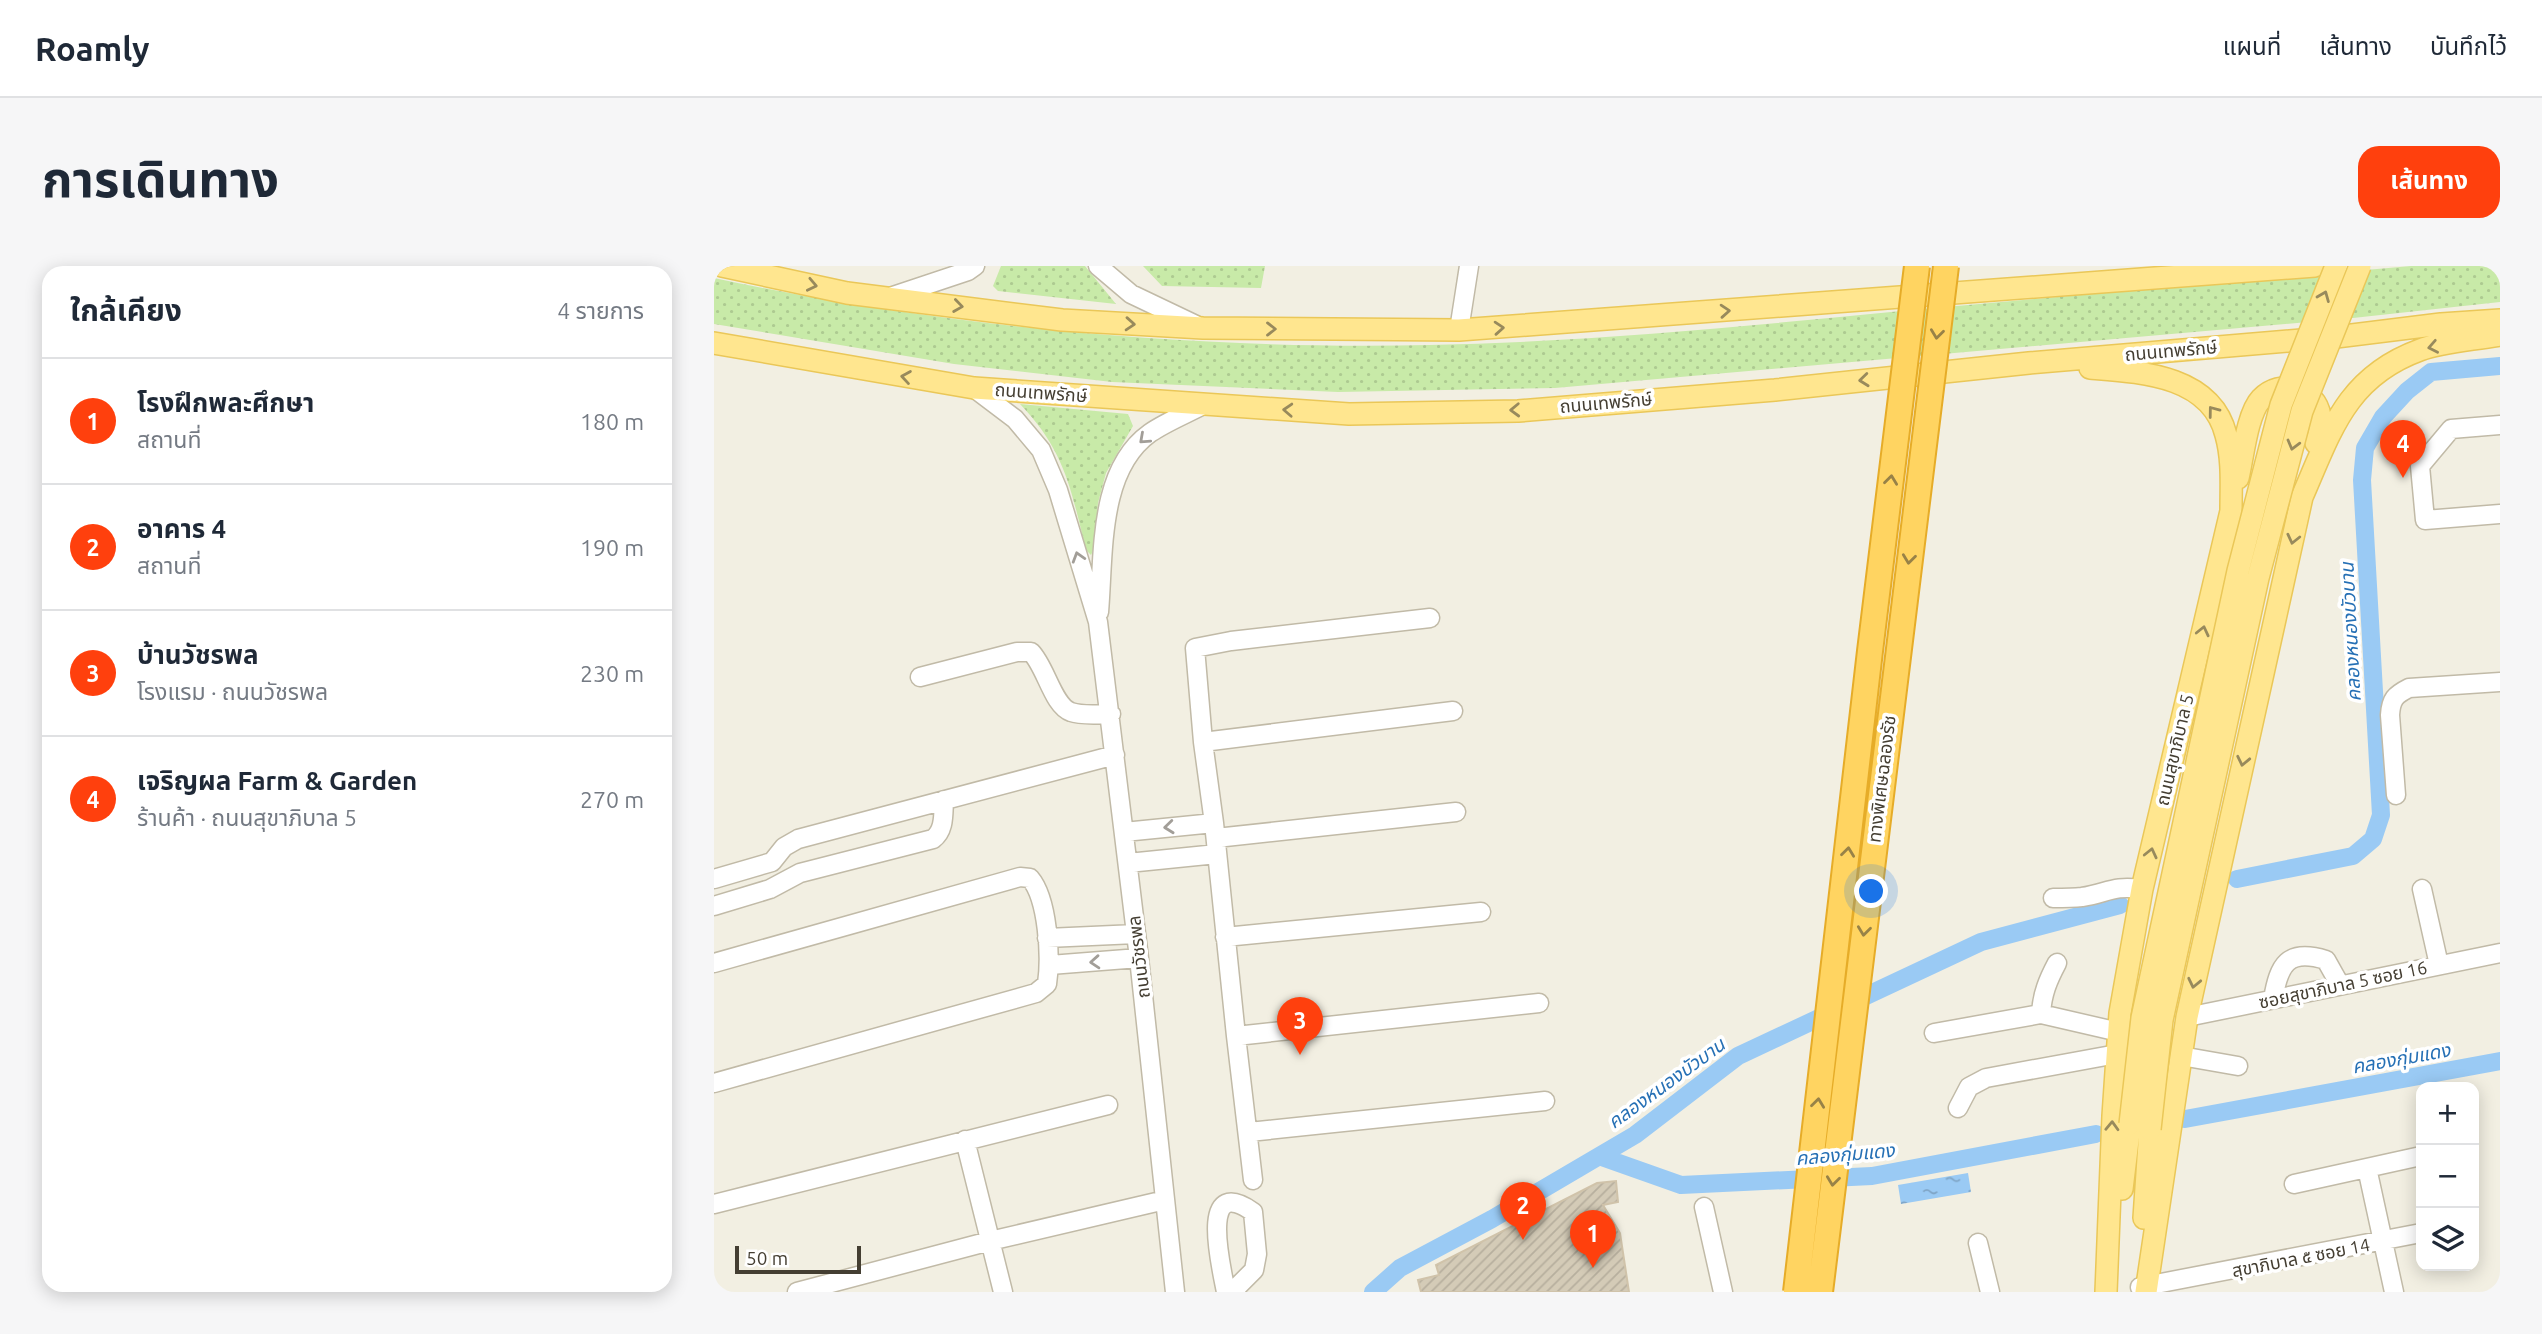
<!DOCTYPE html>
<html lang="th">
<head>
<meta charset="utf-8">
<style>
	:root { --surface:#fff; --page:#f6f6f7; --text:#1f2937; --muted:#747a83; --line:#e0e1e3; --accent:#ff400d }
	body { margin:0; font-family:Ubuntu,"Noto Sans Thai",sans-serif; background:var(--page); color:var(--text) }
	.controls { position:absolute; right:21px; bottom:21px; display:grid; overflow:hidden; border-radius:14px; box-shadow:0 4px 18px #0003 }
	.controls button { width:63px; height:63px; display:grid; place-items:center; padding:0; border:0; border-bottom:2px solid var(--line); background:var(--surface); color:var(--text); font:35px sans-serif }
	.scale { position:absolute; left:21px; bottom:18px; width:126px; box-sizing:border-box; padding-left:7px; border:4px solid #443e32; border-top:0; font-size:19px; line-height:24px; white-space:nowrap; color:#443e32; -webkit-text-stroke:5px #fff; paint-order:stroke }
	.you { position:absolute; left:1158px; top:626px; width:24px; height:24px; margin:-18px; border:5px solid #fff; border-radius:50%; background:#1a73e8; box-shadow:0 0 0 10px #1a73e833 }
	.badge { display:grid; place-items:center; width:46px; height:46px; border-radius:50%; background:var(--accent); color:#fff; font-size:23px; font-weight:700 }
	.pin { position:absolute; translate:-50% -58px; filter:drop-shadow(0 2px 4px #0008) }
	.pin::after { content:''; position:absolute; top:37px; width:24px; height:21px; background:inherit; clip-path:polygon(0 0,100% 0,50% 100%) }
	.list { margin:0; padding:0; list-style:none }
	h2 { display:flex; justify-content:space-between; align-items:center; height:91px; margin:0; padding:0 28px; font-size:30px }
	h2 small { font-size:23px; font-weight:400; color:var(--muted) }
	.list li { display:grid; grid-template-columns:46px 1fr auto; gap:21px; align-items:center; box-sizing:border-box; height:126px; padding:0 28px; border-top:2px solid var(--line) }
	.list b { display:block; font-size:26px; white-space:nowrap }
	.list p { margin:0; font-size:23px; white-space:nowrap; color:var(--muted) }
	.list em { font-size:23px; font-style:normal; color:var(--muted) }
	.icon { flex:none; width:38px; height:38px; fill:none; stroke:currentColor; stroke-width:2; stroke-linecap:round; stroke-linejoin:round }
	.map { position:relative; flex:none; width:1786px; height:1026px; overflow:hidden; border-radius:21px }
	header { display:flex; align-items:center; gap:42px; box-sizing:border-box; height:98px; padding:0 35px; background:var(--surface); border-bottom:2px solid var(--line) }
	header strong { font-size:33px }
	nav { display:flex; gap:38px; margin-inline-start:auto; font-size:24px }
	.intro { display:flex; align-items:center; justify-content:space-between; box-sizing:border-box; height:168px; padding:0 42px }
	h1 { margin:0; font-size:49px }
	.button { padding:18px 32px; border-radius:21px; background:var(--accent); color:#fff; font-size:24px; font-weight:700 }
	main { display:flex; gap:42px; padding:0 42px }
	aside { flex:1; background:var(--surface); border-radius:21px; box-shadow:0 4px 18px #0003 }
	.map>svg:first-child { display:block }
</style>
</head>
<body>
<header>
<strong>Roamly</strong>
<nav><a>แผนที่</a><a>เส้นทาง</a><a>บันทึกไว้</a></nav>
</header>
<div class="intro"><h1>การเดินทาง</h1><a class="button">เส้นทาง</a></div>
<main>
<aside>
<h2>ใกล้เคียง<small>4 รายการ</small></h2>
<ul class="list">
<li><span class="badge">1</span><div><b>โรงฝึกพละศึกษา</b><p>สถานที่</p></div><em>180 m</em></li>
<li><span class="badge">2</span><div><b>อาคาร 4</b><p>สถานที่</p></div><em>190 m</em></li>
<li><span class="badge">3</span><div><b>บ้านวัชรพล</b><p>โรงแรม · ถนนวัชรพล</p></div><em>230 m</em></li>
<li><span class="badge">4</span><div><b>เจริญผล Farm &amp; Garden</b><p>ร้านค้า · ถนนสุขาภิบาล 5</p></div><em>270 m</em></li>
</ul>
</aside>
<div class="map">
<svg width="1786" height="1026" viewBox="0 0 1786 1026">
	<defs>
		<pattern id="grass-dots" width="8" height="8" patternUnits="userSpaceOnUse" patternTransform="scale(1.75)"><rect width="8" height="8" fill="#c8eaa8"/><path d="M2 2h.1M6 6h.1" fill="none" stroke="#adca91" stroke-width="1.8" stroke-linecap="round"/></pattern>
		<pattern id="water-ripples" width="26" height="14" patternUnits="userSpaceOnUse" patternTransform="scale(1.75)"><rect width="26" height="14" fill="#9acaf4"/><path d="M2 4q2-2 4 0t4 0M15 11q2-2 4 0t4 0" fill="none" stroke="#7fa5c6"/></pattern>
		<pattern id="building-hatch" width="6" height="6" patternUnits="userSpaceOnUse" patternTransform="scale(1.75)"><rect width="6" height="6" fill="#d4cbb7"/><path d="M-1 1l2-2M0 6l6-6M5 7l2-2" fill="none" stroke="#b7af9e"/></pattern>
	</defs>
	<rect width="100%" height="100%" fill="#f2efe2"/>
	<path fill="url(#grass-dots)" d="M 287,0 L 371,0 L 402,38 L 284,25 L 279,20 Z
		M 429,0 L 551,0 L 547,22 L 448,20 Z
		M 1697,0 L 1786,0 L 1786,36 L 1639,52 L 841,122 L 624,126 L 398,116 L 240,98 L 0,58 L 0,12 C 229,61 481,84 715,79 C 869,76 1023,61 1177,46 C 1350,30 1524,15 1697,0 Z
		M 306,138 L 414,148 L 419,160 L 392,207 L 384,237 L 380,283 L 377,289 L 372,284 C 357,223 351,185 306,138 Z"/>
	<path fill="url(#water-ripples)" d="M 1254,907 L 1257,926 L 1187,938 L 1184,919 Z"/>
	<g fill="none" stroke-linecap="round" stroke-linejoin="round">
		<path stroke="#9acaf4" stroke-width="18" d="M 1523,613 L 1639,590 L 1659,573 L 1667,549 L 1648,214 L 1651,182 L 1669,151 L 1693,125 L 1717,106 L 1786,100
			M 1471,853 L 1786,795
			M 885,890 L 967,919 L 1158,910 L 1382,868
			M 659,1026 L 686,1002 L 778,953 L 921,869 L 1024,790 L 1267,676 L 1406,639"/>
	</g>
	<path fill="url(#building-hatch)" stroke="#d0c3aa" stroke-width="2" d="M 902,915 L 904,936 L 889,939 L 906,967 L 915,1026 L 707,1026 L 704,1014 L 725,1009 L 722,999 L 883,917 Z"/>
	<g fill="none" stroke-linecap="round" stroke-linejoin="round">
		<defs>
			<path id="minor" d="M 384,0 L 417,28 L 482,59
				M 176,31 L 254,5 L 261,0
				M 745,64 L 755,0
				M 260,122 L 301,153 L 327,184 L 344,224 L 384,356 L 425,692 L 461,1026
				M 1786,159 L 1737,163 L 1706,200 L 1711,254 L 1786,248
				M 385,346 C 390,288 384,204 436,167 C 452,156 472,148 489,139
				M 206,411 L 303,386 L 317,386 C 332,401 339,440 357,446 C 368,450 385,448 397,448
				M 489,476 L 739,445
				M 1682,529 L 1676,449 C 1677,433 1681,429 1695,422 L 1786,416
				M 410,566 L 500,557
				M 502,572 L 742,546
				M 414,597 L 503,588
				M 0,613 L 58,596 L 70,581 L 84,573 L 401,489
				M 1708,623 L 1725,699
				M 1339,632 C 1349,632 1358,632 1368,631 C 1394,627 1398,619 1428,623
				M 0,640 L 56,623 L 86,607 L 219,573 C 231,564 229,548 230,534
				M 511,671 L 767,646
				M 333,672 L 422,668
				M 0,697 L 306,611 L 316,612 C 334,633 337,691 333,718 L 322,727 L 0,817
				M 336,699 L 425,692
				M 1559,733 C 1565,699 1573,682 1612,694 L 1626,719
				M 1327,748 C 1328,728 1334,714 1343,697
				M 1473,751 L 1786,687
				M 1220,767 L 1327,748 L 1405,766
				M 522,770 L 825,737
				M 1467,790 L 1524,800
				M 1244,842 L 1255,821 L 1272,812 L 1403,788
				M 535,866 L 831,835
				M 251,874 L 289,1026
				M 1653,902 L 1680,1026
				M 539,914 L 522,770 L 500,557 L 489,476 L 481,382 L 517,375 L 716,352
				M 1580,918 L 1707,890
				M 0,938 L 394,839
				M 990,941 L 1009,1026
				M 1264,977 L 1276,1026
				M 1426,1021 L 1707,967
				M 83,1026 L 276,975 L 451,934
				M 512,1026 C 508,1004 483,906 539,946 L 543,988 L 540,1004 L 518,1026"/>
			<path id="major" d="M 8,0 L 133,27 L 348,54 L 489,62 L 745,64 L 1601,0
				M 0,77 L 260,122 L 635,148 L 804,145 L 1061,124 L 1315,97 L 1622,71 L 1727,58 L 1786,54
				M 1376,102 C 1427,106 1497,109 1512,169 C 1519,194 1517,219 1517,245 L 1428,623 L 1406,747 L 1399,850 L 1392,1026
				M 1524,212 C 1529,191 1533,148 1547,133 C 1566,112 1602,122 1606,150 C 1608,159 1605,169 1602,177
				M 1408,923 L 1416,858
				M 1430,952 L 1436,863
				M 1432,1026 L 1473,751 L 1588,231 C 1617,165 1632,111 1706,84 C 1730,75 1760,74 1786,69"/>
		</defs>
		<use href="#minor" stroke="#c1baa7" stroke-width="21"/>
		<use href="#major" stroke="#eac758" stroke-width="24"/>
		<use href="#minor" stroke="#fff" stroke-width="18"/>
		<use href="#major" stroke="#ffe68f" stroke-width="21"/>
		<defs>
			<path id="major-bridge" d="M 1416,858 L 1428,752 L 1524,305 L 1567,139 L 1622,0
				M 1436,863 L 1448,754 L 1544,312 L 1588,145 L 1646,0"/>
			<path id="highway-bridge" d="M 1082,1026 L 1156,385 L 1203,0
				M 1106,1026 L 1232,0"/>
		</defs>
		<use href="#major-bridge" stroke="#eac758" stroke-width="24" stroke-linecap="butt"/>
		<use href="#highway-bridge" stroke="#e6ac28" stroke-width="28" stroke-linecap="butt"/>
		<use href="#major-bridge" stroke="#ffe68f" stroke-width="21"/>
		<use href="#highway-bridge" stroke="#ffd461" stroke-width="24"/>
	</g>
	<defs><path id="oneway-chevron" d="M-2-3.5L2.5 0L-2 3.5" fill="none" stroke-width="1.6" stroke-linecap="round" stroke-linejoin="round" transform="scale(1.75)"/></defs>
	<g stroke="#988a5c">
		<use href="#oneway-chevron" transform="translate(98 19) rotate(12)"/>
		<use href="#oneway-chevron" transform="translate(1610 30) rotate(-68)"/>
		<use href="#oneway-chevron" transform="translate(244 40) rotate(8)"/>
		<use href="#oneway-chevron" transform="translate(1011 45) rotate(-4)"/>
		<use href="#oneway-chevron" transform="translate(416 58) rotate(4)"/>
		<use href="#oneway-chevron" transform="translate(785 62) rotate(-4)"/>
		<use href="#oneway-chevron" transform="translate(557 63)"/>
		<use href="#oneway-chevron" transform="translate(1719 81) rotate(169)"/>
		<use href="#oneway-chevron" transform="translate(192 111) rotate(-171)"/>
		<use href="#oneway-chevron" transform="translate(1150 114) rotate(174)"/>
		<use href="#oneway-chevron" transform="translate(574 144) rotate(-177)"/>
		<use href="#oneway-chevron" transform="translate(801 144) rotate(178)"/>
		<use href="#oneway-chevron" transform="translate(1499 145) rotate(-127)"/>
		<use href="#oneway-chevron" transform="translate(1579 179) rotate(105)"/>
		<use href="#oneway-chevron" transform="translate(1579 273) rotate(103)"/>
		<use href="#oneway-chevron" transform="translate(1489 365) rotate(-77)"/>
		<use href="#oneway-chevron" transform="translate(1529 495) rotate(102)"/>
		<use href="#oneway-chevron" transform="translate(1437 587) rotate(-77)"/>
		<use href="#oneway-chevron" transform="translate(1480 717) rotate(102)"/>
		<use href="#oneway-chevron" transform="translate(1398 860) rotate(-88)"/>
	</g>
	<g stroke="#988247">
		<use href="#oneway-chevron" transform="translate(1223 68) rotate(97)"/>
		<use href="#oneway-chevron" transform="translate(1177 214) rotate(-83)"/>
		<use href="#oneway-chevron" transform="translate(1195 293) rotate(97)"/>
		<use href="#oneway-chevron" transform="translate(1134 586) rotate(-83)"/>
		<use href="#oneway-chevron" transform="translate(1150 665) rotate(97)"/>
		<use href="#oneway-chevron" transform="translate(1104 837) rotate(-83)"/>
		<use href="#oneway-chevron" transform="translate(1119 915) rotate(97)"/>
	</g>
	<g stroke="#a29e98">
		<use href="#oneway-chevron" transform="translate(430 173) rotate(138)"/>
		<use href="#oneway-chevron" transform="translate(364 291) rotate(-107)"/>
		<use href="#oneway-chevron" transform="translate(455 561) rotate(174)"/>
		<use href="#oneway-chevron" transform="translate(381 696) rotate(176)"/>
	</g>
	<g text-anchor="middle" stroke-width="7" stroke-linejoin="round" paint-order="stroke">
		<g font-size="18" fill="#443e32" stroke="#fff">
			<text transform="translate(1457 85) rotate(-5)" y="6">ถนนเทพรักษ์</text>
			<text transform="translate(327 127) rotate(4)" y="6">ถนนเทพรักษ์</text>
			<text transform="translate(892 137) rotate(-5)" y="6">ถนนเทพรักษ์</text>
			<text transform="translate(1461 484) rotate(-77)" y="6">ถนนสุขาภิบาล 5</text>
			<text transform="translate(1168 513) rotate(-83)" y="6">ทางพิเศษฉลองรัช</text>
			<text transform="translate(425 691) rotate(-97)" y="6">ถนนวัชรพล</text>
			<text transform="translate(1629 719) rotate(-12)" y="6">ซอยสุขาภิบาล 5 ซอย 16</text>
			<text transform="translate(1587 992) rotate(-11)" y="6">สุขาภิบาล ๕ ซอย 14</text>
		</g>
		<g font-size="19" font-style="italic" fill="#2670b5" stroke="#fff">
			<text transform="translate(1636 366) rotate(-93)" y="7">คลองหนองบัวบาน</text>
			<text transform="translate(1687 792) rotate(-10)" y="7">คลองกุ่มแดง</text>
			<text transform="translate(952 817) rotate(-36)" y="7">คลองหนองบัวบาน</text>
			<text transform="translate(1131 888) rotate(-5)" y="7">คลองกุ่มแดง</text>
		</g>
	</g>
</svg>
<div class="controls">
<button>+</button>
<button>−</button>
<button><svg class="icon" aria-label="layers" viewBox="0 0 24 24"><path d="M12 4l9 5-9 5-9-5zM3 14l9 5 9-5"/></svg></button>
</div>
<div class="scale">50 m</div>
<div class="you"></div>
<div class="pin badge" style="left:879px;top:1002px">1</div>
<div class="pin badge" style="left:809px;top:974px">2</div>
<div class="pin badge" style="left:586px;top:789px">3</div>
<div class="pin badge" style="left:1689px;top:212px">4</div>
</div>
</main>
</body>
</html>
